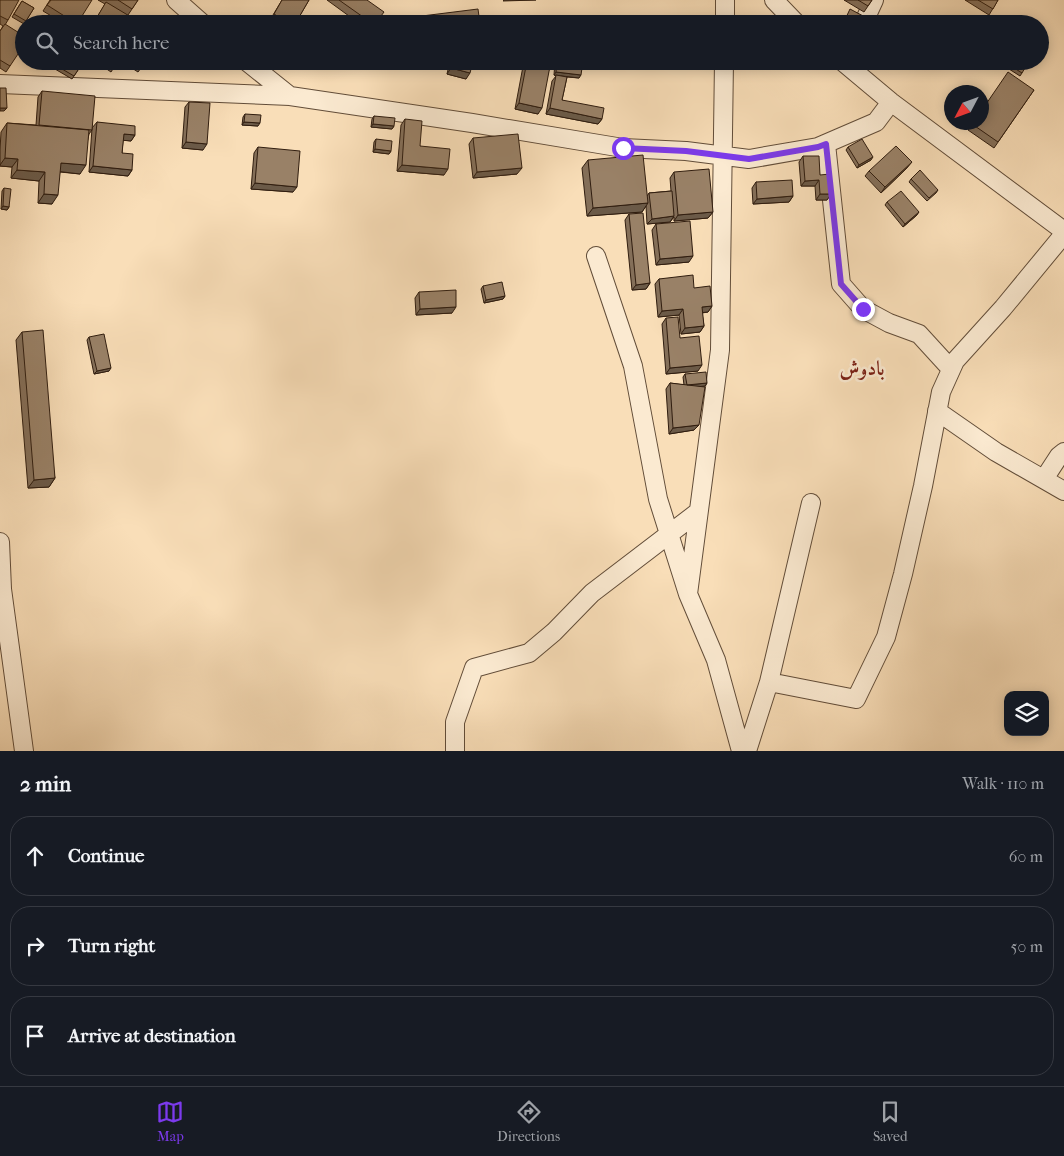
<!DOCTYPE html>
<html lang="en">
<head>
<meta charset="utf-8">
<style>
	:root { --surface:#171b24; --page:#20242c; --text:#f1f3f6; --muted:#9ea1a6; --line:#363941; --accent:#7c3aed }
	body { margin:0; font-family:"IM FELL French Canon",Amiri,serif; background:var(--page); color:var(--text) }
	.controls { position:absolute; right:15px; bottom:15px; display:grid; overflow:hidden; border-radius:10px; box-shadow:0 2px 12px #0003 }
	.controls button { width:45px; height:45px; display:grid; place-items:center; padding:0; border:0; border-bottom:1px solid var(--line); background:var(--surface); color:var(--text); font:25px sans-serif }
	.compass { position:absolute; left:944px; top:85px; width:45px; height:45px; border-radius:50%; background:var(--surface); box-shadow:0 2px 12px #0003; rotate:229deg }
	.stop { position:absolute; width:15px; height:15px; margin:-11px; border:4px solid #7c3aed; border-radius:50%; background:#fff }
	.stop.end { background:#7c3aed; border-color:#fff; box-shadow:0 1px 5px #0008 }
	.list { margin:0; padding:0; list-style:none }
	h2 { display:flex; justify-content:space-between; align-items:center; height:65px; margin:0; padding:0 20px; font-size:21px }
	h2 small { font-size:16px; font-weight:400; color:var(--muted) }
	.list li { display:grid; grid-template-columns:32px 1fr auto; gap:15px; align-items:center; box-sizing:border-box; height:80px; margin:0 10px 10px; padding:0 10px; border:1px solid var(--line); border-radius:20px }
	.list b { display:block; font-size:19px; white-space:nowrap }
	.list em { font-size:16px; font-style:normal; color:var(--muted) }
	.icon { flex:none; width:28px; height:28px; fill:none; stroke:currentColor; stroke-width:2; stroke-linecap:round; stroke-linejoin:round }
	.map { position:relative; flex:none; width:1064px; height:751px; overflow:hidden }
	.search { position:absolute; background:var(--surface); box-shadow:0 2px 12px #0003; left:15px; right:15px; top:15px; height:55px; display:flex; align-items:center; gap:12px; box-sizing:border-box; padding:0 18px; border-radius:28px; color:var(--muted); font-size:19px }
	.sheet { height:335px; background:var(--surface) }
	nav { display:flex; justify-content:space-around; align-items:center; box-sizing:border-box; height:70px; border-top:1px solid var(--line); background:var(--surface); font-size:14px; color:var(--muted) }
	nav a { display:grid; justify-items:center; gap:2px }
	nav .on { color:var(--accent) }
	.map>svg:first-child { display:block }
</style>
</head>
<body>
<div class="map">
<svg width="1064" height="751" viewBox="0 0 1064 751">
	<rect width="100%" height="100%" fill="#f9deb8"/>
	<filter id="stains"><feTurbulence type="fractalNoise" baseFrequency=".004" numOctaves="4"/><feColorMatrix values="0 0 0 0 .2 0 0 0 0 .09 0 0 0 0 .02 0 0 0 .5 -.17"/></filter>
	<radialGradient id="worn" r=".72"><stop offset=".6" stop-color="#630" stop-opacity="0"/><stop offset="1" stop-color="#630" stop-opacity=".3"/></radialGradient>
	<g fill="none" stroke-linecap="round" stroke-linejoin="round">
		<defs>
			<path id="minor" d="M 176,0 L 203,24
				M 774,0 L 797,24
				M 725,24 L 725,0
				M 863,24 L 874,0
				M 246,61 L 290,96
				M 842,61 L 891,102 L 1064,231
				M 0,84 L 290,96 L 472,123 L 623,148 L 686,151 L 749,159 L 818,147 L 876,122 L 891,102
				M 826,144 L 841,284 L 863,309 L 889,323 L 919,334 L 951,369
				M 596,256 L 633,366 L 658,499 L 688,594 L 716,660 L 741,751
				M 937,411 L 996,452 L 1064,491
				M 1044,479 L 1059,456 L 1064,452
				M 0,542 L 2,589 L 24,751
				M 688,594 L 720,350 L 724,61
				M 769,682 L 856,699 L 886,637 L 903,574 L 923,486 L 941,392 L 955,361 L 1003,308 L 1064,234
				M 455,751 L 455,722 L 474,668 L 529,653 L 554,632 L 592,593 L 698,512
				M 747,751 L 769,682 L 811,503"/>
		</defs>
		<use href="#minor" stroke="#624d39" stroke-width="20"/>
		<use href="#minor" stroke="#fbead1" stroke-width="18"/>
	</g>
	<path fill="#846f59" stroke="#301d0f" d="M 0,0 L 8,20 L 5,25 L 10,66 L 6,72 L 0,68 L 0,31 L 3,26 L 0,24 Z
		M 50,0 L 77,24 L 56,24 L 58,20 L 43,11 Z
		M 98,0 L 138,0 L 128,15 L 127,24 L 93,24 L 105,4 Z
		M 282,0 L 309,0 L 295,24 L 276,24 L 270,20 Z
		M 327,0 L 367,0 L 375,24 L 360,24 Z
		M 844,0 L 872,0 L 864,12 Z
		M 965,0 L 998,0 L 989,15 Z
		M 22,1 L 34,8 L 24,24 L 12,17 Z
		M 422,16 L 480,24 L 418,24 L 418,21 Z
		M 60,61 L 80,67 L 72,79 L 55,69 Z
		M 95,61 L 118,61 L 111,72 Z
		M 121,61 L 146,61 L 138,72 Z
		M 450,61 L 473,61 L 466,79 L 447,74 Z
		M 524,61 L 551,61 L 538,114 L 515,109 Z
		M 555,61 L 583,61 L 579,78 L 567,77 L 562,100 L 602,119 L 598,124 L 546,114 L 552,81 L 556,76 L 554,75 Z
		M 1014,61 L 1022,73 L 1020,76 L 1009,69 Z
		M 1034,90 L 994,148 L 968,130 L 973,122 Z
		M 42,91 L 92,130 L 89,134 L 80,174 L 60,172 L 52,204 L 38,203 L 39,181 L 11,178 L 12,167 L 0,166 L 0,150 L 1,132 L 7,123 L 36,125 L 38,97 Z
		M 189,102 L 203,150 L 182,148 L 185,107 Z
		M 245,114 L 258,126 L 242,125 L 243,117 Z
		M 374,116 L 394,126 L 392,129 L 371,127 L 372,119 Z
		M 405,119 L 420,146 L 444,175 L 397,171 L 401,125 Z
		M 97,122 L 135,135 L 131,141 L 123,140 L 122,153 L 132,170 L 128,176 L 89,172 L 92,128 Z
		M 473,138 L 517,174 L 473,178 L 469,144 Z
		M 376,139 L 391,151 L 389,154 L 373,152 L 374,142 Z
		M 258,147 L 293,192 L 251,189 L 254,153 Z
		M 848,147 L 871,160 L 857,168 L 846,150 Z
		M 803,156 L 820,175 L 831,194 L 827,200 L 816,200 L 815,186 L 801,186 L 799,162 Z
		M 588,160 L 647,196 L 649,193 L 671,191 L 670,178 L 674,172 L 713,212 L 708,218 L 674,221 L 674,217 L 670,222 L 647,224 L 646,206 L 642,212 L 587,216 L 582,168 Z
		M 907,168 L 881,193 L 865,176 L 869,171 Z
		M 911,179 L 938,190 L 936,193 L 927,201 L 909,182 Z
		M 756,182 L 793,196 L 789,202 L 753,204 L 752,188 Z
		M 4,188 L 9,207 L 7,210 L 1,209 L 2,191 Z
		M 887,202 L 917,215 L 903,227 L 885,205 Z
		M 629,214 L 650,283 L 646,289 L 632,290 L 625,220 Z
		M 656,224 L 689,262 L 656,265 L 652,230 Z
		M 659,279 L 694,288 L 712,306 L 708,312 L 702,313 L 704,326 L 700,332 L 681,334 L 679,315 L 658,317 L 655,284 Z
		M 483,286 L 505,296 L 503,299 L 484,303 L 481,289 Z
		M 419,292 L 452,313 L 416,315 L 415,298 Z
		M 666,318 L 680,338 L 698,371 L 666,374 L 662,324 Z
		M 22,332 L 55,478 L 49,487 L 28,488 L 16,340 Z
		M 89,337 L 109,371 L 94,374 L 87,340 Z
		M 685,374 L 707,383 L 705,386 L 701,387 L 694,430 L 669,434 L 666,389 L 670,383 L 684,385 L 683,377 Z"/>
	<path fill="#6b5a48" stroke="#301d0f" d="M 504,0 L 536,0 L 503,1 Z
		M 451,68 L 470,73 L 466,79 L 447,74 Z
		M 556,72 L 581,75 L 579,78 L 554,75 Z
		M 519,103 L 542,108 L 538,114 L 515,109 Z
		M 0,108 L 7,108 L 4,111 L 0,111 Z
		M 550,108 L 602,119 L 598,124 L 546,114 Z
		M 244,122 L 260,123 L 258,126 L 242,125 Z
		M 373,124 L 394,126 L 392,129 L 371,127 Z
		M 124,134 L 135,135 L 131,141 L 120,140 Z
		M 186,142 L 207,144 L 203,150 L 182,148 Z
		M 375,149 L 391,151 L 389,154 L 373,152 Z
		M 873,157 L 871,160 L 857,168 L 859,165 Z
		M 5,158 L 18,159 L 12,167 L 0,166 L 0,165 Z
		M 912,162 L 907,168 L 881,193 L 885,187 Z
		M 61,163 L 86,165 L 80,174 L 55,171 Z
		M 402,165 L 448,169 L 444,175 L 397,171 Z
		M 93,166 L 132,170 L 128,176 L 89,172 Z
		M 522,168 L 517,174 L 473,178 L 477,172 Z
		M 17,170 L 45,172 L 39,181 L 11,178 Z
		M 819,180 L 815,186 L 801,186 L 805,181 Z
		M 255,183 L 297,187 L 293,192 L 251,189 Z
		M 44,194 L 58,195 L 52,204 L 38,203 Z
		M 820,194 L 831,194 L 827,200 L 816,200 Z
		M 793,196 L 789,202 L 753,204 L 757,199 Z
		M 648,203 L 642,212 L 587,216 L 593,208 Z
		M 3,206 L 9,207 L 7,210 L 1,209 Z
		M 713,212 L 708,218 L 674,221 L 678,215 Z
		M 919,212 L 917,215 L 903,227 L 905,224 Z
		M 674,216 L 670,222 L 647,224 L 652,219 Z
		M 693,256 L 689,262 L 656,265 L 660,259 Z
		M 650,283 L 646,289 L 632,290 L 636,285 Z
		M 505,296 L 503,299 L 484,303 L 486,300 Z
		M 712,306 L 708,312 L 698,313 L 702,307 Z
		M 456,307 L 452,313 L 416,315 L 420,309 Z
		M 683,309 L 679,315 L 658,317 L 662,311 Z
		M 704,326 L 700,332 L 681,334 L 685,328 Z
		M 702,365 L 698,371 L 666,374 L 670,368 Z
		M 111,368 L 109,371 L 94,374 L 97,371 Z
		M 707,383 L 705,386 L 685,388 L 687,385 Z
		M 699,425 L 694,430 L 669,434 L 673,428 Z
		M 55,478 L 49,487 L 28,488 L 34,480 Z"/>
	<path fill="#998167" stroke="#301d0f" d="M 0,0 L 19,0 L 8,20 L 0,16 Z
		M 51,0 L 92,0 L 77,24 L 47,5 Z
		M 118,0 L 138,0 L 132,9 Z
		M 282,0 L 309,0 L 295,24 L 290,24 L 274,14 Z
		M 339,0 L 367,0 L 384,12 L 375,24 L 373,24 Z
		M 858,0 L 872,0 L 868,6 Z
		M 978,0 L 998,0 L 993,9 Z
		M 22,1 L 34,8 L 26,21 L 14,14 Z
		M 106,2 L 131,17 L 127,24 L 93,24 Z
		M 478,9 L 480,24 L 423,24 L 422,16 Z
		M 850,9 L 865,17 L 862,24 L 843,24 Z
		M 59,20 L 65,24 L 56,24 Z
		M 392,20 L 411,20 L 411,24 L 392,24 Z
		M 5,24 L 24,36 L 24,45 L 10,66 L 0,60 L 0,31 Z
		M 60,61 L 70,61 L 80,67 L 74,76 L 57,66 Z
		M 102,61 L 118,61 L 113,69 Z
		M 128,61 L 146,61 L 141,69 Z
		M 453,61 L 473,61 L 470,73 L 451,68 Z
		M 527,61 L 551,61 L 542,108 L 519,103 Z
		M 557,61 L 583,61 L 581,75 L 556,72 Z
		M 1014,61 L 1029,61 L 1022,73 L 1011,66 Z
		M 1008,72 L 1034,90 L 998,142 L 972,124 L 973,122 L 982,122 L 982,110 Z
		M 556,75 L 567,77 L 562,100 L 604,108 L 602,119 L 550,108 Z
		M 0,88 L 6,88 L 7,108 L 0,108 Z
		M 42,91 L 95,96 L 92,130 L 39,125 Z
		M 189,102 L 210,103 L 207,144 L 186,142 Z
		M 245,114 L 261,115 L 260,123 L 244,122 Z
		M 374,116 L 395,118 L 394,126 L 373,124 Z
		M 405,119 L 422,121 L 420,146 L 450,149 L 448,169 L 402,165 Z
		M 97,122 L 135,126 L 135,135 L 124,134 L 122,153 L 133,154 L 132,170 L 93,166 Z
		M 7,123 L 89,130 L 86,165 L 61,163 L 58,195 L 44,194 L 45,172 L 17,170 L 18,159 L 5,158 Z
		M 518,134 L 522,168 L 477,172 L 473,138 Z
		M 376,139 L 392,141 L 391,151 L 375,149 Z
		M 862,139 L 873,157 L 859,165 L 848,147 Z
		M 896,146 L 912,162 L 885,187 L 869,171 Z
		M 258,147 L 300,151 L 297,187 L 255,183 Z
		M 643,155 L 648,203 L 593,208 L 588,160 Z
		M 803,156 L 819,156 L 820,175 L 830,174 L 831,194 L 820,194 L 819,180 L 805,181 Z
		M 709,169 L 713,212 L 678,215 L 674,172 Z
		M 920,170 L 938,190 L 929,198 L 911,179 Z
		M 792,180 L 793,196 L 757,199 L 756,182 Z
		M 4,188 L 11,189 L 9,207 L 3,206 Z
		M 672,191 L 674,216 L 652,219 L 649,193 Z
		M 901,191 L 919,212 L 905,224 L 887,202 Z
		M 643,213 L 650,283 L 636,285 L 629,214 Z
		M 690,221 L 693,256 L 660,259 L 656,224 Z
		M 693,275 L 694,288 L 710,286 L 712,306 L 702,307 L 704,326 L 685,328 L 683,309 L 662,311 L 659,279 Z
		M 502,282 L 505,296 L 486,300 L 483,286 Z
		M 456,290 L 456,307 L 420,309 L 419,292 Z
		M 678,317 L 680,338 L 699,336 L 702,365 L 670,368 L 666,318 Z
		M 43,330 L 55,478 L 34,480 L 22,332 Z
		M 104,334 L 111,368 L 97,371 L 89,337 Z
		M 706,372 L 707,383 L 687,385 L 685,374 Z
		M 670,383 L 705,387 L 699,425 L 673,428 Z"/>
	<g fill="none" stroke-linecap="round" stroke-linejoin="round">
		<path stroke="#7c3aed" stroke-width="6" d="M 623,148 L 686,151 L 749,159 L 818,147 L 826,144 L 841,284 L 863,309"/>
	</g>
	<g text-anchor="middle" stroke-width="5" stroke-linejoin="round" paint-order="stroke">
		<g font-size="20" font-weight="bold" fill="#7a1f14" stroke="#fbead1">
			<text x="862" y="375">بادوش</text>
		</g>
	</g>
	<rect width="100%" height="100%" filter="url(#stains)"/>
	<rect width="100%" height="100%" fill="url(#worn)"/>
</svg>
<div class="controls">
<button><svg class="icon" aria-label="layers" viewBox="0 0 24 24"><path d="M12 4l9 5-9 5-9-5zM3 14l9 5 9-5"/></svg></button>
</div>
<svg class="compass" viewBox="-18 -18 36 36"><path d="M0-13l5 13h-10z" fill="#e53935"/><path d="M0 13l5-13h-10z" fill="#9ea1a6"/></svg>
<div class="stop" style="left:623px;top:148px"></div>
<div class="stop end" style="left:863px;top:309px"></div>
<div class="search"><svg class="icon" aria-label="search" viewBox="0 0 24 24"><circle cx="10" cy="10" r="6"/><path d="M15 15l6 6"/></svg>Search here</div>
</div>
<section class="sheet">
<h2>2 min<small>Walk · 110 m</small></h2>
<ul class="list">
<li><svg class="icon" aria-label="ahead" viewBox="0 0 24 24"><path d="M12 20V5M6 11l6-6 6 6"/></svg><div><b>Continue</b></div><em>60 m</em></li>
<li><svg class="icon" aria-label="right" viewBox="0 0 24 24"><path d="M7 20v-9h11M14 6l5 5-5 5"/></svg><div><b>Turn right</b></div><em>50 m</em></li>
<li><svg class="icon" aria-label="arrive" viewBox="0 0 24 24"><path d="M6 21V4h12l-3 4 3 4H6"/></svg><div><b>Arrive at destination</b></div></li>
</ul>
</section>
<nav>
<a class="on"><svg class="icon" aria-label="map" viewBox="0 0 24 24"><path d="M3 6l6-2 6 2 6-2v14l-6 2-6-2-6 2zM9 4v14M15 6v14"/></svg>Map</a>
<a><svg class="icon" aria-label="directions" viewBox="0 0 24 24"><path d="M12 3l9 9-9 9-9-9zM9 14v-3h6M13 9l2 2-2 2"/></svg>Directions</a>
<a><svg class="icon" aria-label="saved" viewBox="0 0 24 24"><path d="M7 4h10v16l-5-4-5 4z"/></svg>Saved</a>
</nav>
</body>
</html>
